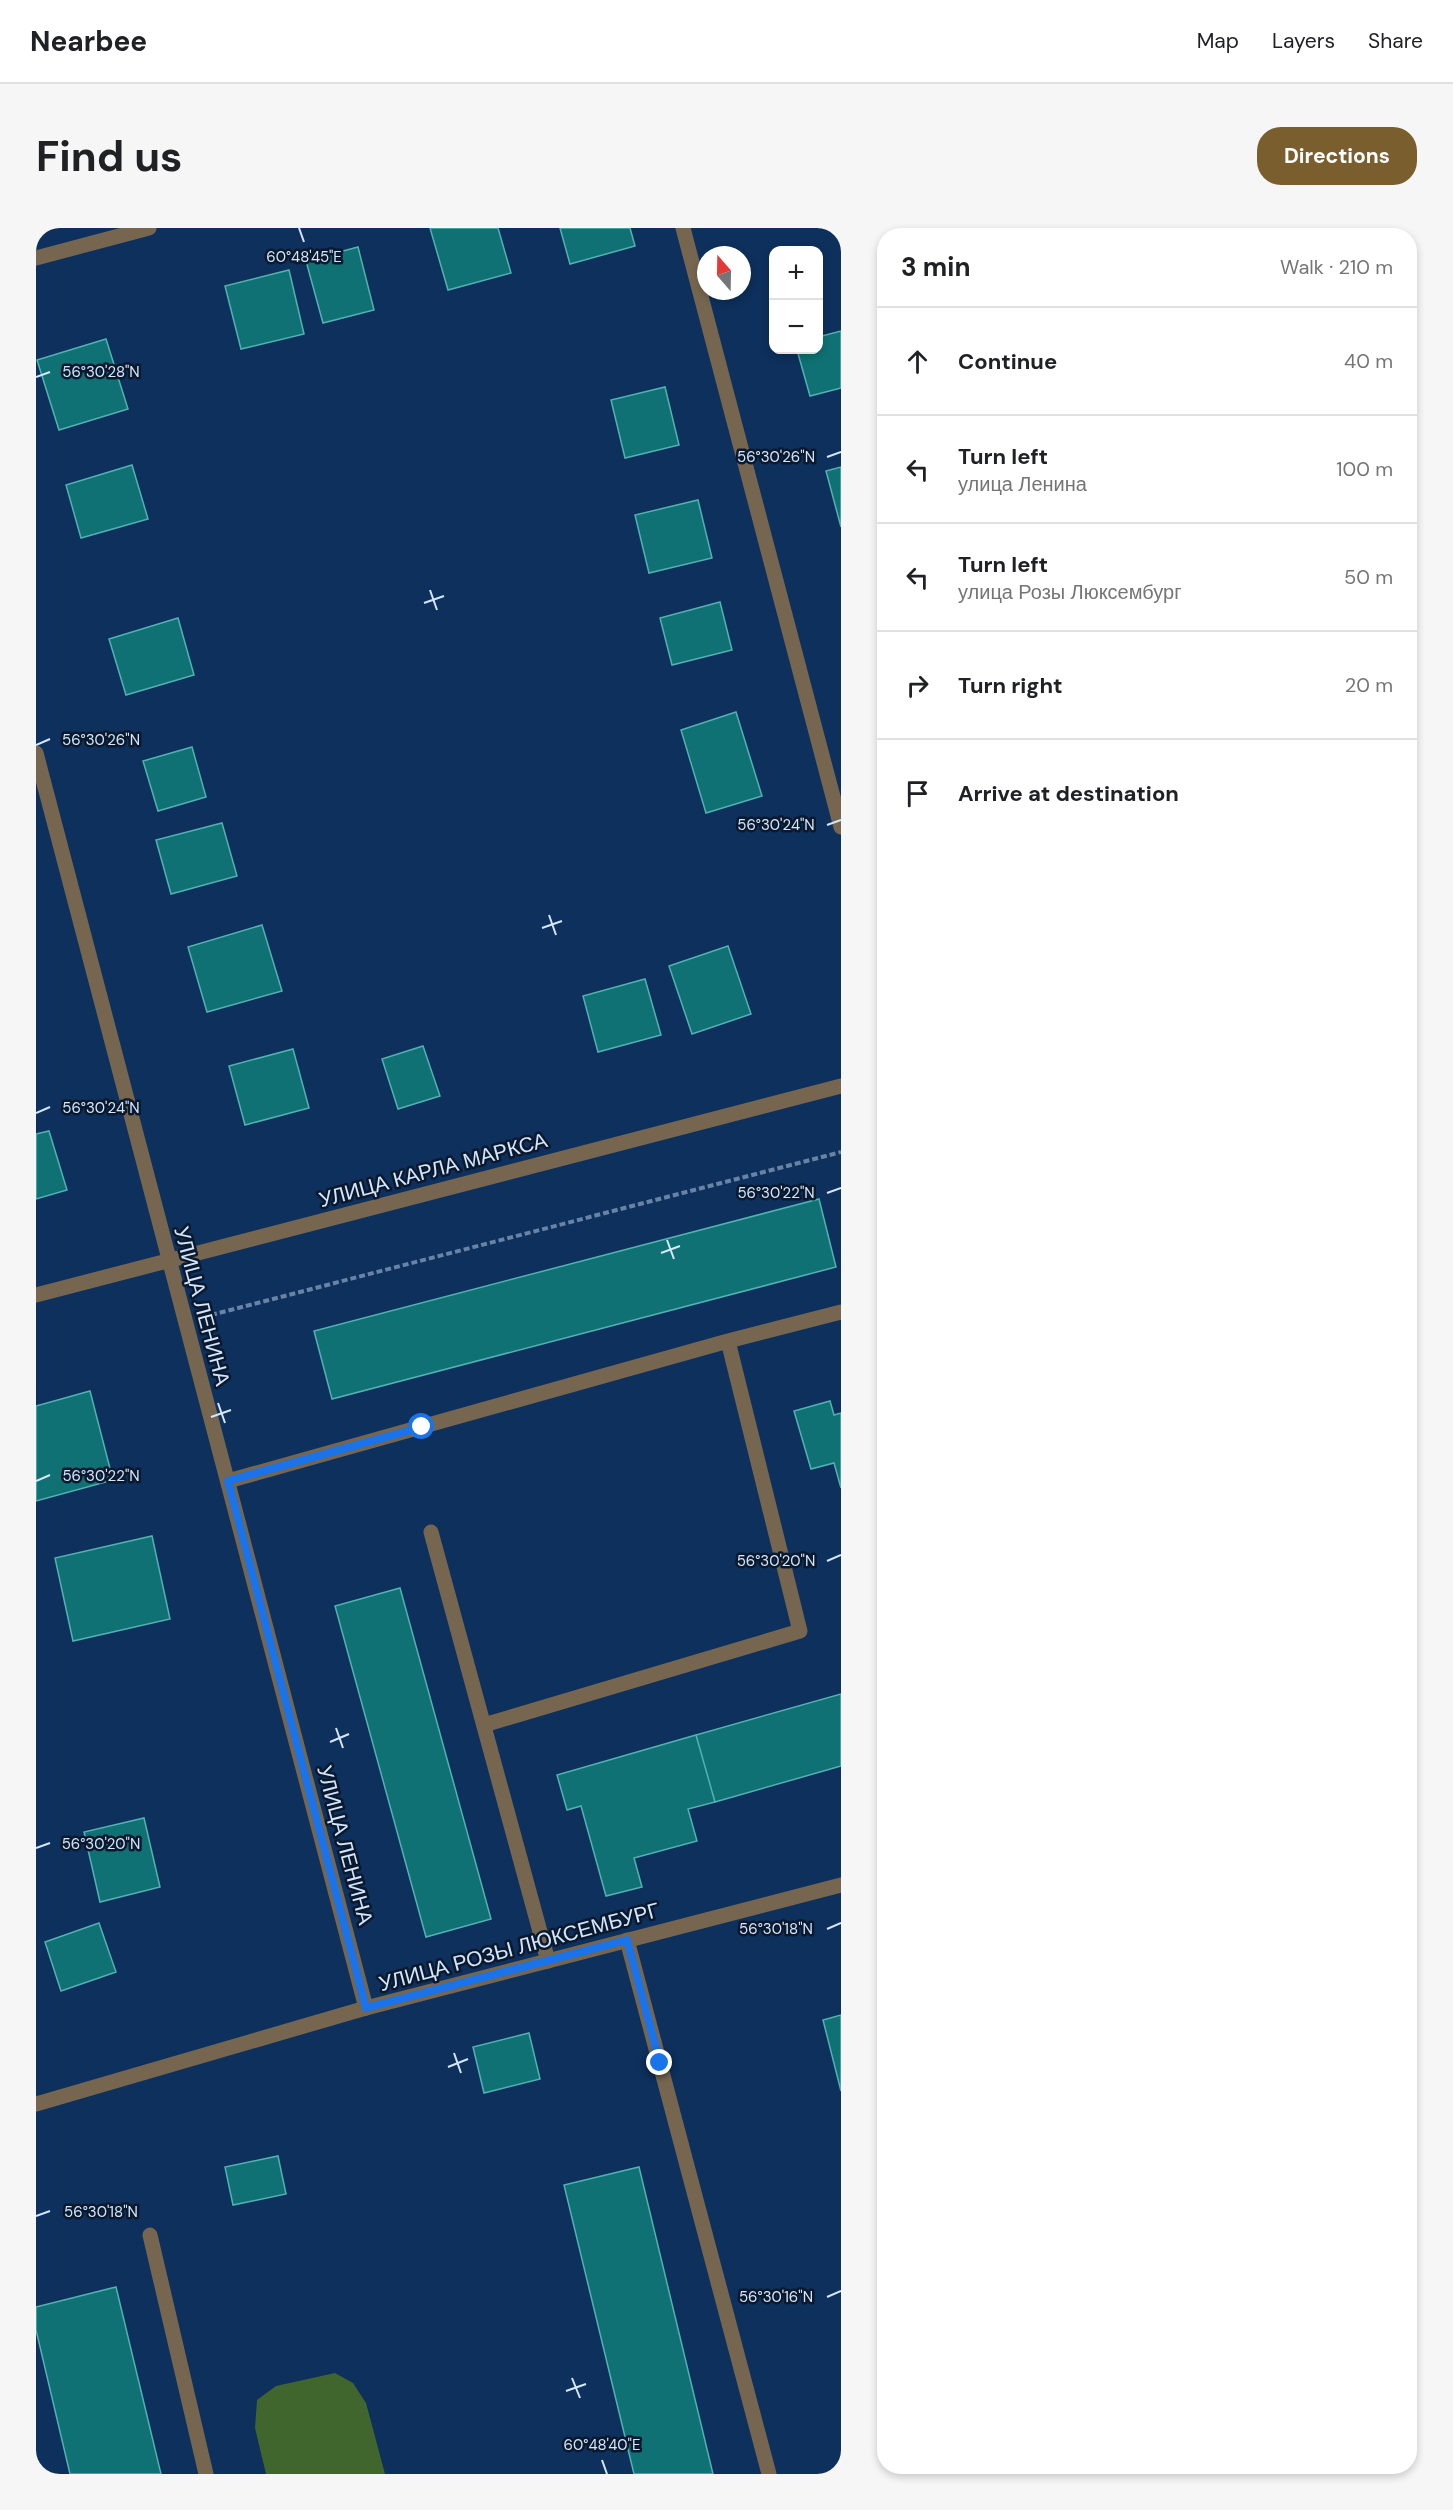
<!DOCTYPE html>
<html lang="en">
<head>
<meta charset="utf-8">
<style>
	:root { --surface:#fff; --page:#f6f6f6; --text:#202124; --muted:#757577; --line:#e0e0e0; --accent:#7b5e2e }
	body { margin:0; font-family:"DM Sans",sans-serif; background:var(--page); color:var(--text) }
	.controls { position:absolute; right:18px; top:18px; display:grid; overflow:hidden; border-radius:12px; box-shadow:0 3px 9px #0003 }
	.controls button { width:54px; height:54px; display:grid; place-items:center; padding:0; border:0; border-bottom:2px solid var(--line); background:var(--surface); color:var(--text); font:30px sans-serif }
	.compass { position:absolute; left:661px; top:18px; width:54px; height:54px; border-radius:50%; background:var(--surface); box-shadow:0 3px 9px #0003; rotate:340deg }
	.stop { position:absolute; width:18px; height:18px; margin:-14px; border:4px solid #1a73e8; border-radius:50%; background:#fff }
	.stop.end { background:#1a73e8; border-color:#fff; box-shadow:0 2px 6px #0008 }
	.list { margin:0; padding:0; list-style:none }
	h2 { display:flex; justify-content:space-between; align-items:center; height:78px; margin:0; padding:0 24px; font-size:26px }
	h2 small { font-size:20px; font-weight:400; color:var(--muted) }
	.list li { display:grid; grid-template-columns:39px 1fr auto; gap:18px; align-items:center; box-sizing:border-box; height:108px; padding:0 24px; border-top:2px solid var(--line) }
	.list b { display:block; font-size:22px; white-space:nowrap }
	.list p { margin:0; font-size:20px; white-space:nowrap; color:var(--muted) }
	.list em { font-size:20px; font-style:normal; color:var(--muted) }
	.icon { flex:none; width:33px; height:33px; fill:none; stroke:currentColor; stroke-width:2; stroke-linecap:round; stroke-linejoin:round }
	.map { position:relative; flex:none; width:805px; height:2246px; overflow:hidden; border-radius:24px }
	header { display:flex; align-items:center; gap:36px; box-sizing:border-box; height:84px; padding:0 30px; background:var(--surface); border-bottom:2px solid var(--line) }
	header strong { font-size:28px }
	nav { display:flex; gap:33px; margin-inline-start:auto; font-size:21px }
	.intro { display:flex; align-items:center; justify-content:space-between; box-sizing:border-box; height:144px; padding:0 36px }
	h1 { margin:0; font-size:42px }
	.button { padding:15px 27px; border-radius:24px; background:var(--accent); color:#fff; font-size:21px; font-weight:700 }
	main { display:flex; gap:36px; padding:0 36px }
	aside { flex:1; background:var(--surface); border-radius:24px; box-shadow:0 3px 9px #0003 }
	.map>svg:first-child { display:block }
</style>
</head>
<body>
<header>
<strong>Nearbee</strong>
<nav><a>Map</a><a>Layers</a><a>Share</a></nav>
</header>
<div class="intro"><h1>Find us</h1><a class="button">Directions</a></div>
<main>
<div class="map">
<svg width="805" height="2246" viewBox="0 0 805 2246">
	<rect width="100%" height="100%" fill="#0d305c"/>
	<path fill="#40652d" d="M 299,2145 L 317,2155 L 330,2175 L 349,2246 L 230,2246 L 219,2200 L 221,2172 L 240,2158 Z"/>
	<path fill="#0f7173" stroke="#54b1b2" stroke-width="1.5" d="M 394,0 L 462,0 L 475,45 L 412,62 Z
		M 524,0 L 594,0 L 599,18 L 534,36 Z
		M 322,19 L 338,82 L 287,95 L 270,33 Z
		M 253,42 L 268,106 L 205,121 L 189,58 Z
		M 805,103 L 805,160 L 774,168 L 761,122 L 782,122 L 782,109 Z
		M 70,111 L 92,181 L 23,202 L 1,132 Z
		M 629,159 L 643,217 L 589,230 L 575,172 Z
		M 96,237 L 112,291 L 45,310 L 30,257 Z
		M 805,239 L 805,299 L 790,243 Z
		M 662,272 L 676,330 L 613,345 L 599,287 Z
		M 684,374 L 696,422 L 636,437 L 624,390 Z
		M 142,390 L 158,447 L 90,467 L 73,411 Z
		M 700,484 L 726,568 L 670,585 L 645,502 Z
		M 156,519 L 170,569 L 122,583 L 107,533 Z
		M 186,595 L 201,648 L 135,666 L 120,612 Z
		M 226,697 L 246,763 L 171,784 L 152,719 Z
		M 692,718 L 715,786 L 656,806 L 633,738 Z
		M 609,751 L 625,807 L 562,824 L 547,768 Z
		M 387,818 L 404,868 L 362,881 L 346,831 Z
		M 257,821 L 273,880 L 209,897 L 193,838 Z
		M 13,903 L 31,962 L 0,971 L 0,906 Z
		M 783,971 L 800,1039 L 296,1171 L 278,1103 Z
		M 54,1163 L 77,1252 L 0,1273 L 0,1178 Z
		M 794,1173 L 798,1187 L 805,1185 L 805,1260 L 798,1235 L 775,1241 L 758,1183 Z
		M 116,1308 L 134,1391 L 37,1413 L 19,1330 Z
		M 364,1360 L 455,1691 L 390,1709 L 299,1378 Z
		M 805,1466 L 805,1538 L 679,1574 L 660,1507 Z
		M 660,1507 L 679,1574 L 652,1581 L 661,1613 L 598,1630 L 606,1659 L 570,1668 L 545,1578 L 531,1582 L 521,1547 Z
		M 108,1590 L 124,1659 L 64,1674 L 48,1604 Z
		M 63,1695 L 80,1744 L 25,1763 L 9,1714 Z
		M 805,1787 L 805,1863 L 787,1792 Z
		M 493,1805 L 504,1851 L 448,1865 L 437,1819 Z
		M 242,1928 L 250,1966 L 197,1977 L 189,1939 Z
		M 603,1939 L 677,2246 L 598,2246 L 528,1957 Z
		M 80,2059 L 125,2246 L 34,2246 L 0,2102 L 0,2079 Z"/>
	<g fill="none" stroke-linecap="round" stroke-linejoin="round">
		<path stroke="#6883a5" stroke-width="4" stroke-dasharray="6 3" stroke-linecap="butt" d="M 175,1087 L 805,924"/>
		<path stroke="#76664f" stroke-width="15" d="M 192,1253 L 692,1113
			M 395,1304 L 512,1733
			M 448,1497 L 764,1403 L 692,1113 L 805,1084
			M 114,2007 L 170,2246"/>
		<path stroke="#76664f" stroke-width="15" d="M 647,0 L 805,599
			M 0,30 L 113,0
			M 0,525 L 330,1780 L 0,1876
			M 0,1067 L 805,858
			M 591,1712 L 733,2246"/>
		<path stroke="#76664f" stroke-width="15" d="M 330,1780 L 805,1657"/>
	</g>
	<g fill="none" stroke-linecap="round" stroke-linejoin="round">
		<path stroke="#1a73e8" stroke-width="8" d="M 386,1199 L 192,1253 L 330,1780 L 591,1712 L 624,1835"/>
	</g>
	<path fill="none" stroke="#d5e6fc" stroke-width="2" d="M 263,0 L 268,14M 0,149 L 14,144M 791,229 L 805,224M 394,362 L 401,382M 388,375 L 408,368M 0,517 L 14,511M 791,597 L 805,592M 513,687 L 520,707M 506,700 L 526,693M 0,885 L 14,879M 791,965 L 805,960M 631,1012 L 638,1031M 625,1025 L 644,1018M 182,1175 L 189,1195M 175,1189 L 195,1182M 0,1253 L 14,1247M 791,1333 L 805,1327M 300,1500 L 307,1520M 294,1514 L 313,1506M 0,1620 L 14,1615M 791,1701 L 805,1695M 418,1825 L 425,1845M 412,1839 L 432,1831M 0,1988 L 14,1983M 791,2069 L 805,2063M 536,2150 L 544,2170M 530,2163 L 550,2156M 566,2232 L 571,2246"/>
	<g text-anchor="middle" stroke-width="5" stroke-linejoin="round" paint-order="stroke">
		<g font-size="21" fill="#d5e6fc" stroke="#0a192d">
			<text transform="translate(397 942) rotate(-15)" y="7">УЛИЦА КАРЛА МАРКСА</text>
			<text transform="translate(166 1078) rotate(75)" y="7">УЛИЦА ЛЕНИНА</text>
			<text transform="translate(309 1617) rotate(75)" y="7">УЛИЦА ЛЕНИНА</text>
			<text transform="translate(483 1719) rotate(-15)" y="7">УЛИЦА РОЗЫ ЛЮКСЕМБУРГ</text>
		</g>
	</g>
	<g font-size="15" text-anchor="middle" fill="#d5e6fc" stroke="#0a192d" stroke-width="5" stroke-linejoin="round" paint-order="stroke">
		<text x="268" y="34">60°48'45"E</text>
		<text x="65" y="149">56°30'28"N</text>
		<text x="740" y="234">56°30'26"N</text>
		<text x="65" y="517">56°30'26"N</text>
		<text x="740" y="602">56°30'24"N</text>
		<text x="65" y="885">56°30'24"N</text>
		<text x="740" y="970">56°30'22"N</text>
		<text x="65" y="1253">56°30'22"N</text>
		<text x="740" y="1338">56°30'20"N</text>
		<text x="65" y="1621">56°30'20"N</text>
		<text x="740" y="1706">56°30'18"N</text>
		<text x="65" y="1989">56°30'18"N</text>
		<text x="740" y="2074">56°30'16"N</text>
		<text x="566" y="2222">60°48'40"E</text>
	</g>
</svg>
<div class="controls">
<button>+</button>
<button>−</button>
</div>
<svg class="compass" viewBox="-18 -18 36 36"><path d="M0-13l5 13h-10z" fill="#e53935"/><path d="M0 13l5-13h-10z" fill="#757577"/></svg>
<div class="stop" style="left:386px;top:1199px"></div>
<div class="stop end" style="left:624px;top:1835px"></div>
</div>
<aside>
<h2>3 min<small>Walk · 210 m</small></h2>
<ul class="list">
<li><svg class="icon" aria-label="ahead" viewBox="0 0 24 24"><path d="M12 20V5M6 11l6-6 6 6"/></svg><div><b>Continue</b></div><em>40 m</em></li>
<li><svg class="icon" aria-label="left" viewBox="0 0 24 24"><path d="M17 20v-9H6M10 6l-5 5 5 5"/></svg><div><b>Turn left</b><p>улица Ленина</p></div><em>100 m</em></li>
<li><svg class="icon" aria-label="left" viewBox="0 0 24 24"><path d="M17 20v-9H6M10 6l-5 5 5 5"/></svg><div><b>Turn left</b><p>улица Розы Люксембург</p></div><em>50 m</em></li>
<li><svg class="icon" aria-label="right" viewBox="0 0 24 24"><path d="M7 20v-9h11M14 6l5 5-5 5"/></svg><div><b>Turn right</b></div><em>20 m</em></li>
<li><svg class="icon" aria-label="arrive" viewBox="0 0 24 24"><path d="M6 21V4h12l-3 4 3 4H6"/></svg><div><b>Arrive at destination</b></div></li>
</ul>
</aside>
</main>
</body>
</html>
